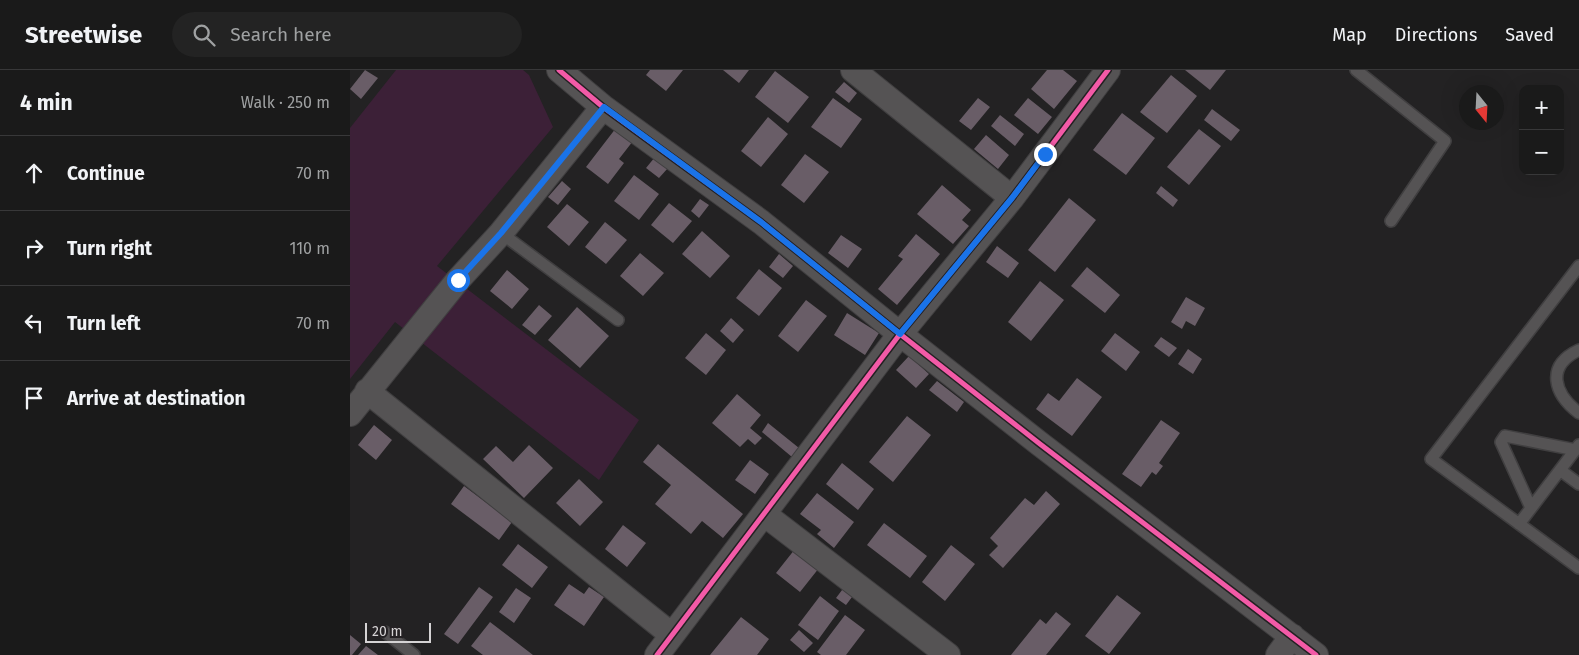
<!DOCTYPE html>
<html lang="en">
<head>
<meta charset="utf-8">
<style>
	:root { --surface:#1a1a1a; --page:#232323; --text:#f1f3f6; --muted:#9fa1a2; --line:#383839 }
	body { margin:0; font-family:"Fira Sans",sans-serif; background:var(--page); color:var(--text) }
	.controls { position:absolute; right:15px; top:15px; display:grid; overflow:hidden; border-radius:10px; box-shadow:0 5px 20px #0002 }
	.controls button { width:45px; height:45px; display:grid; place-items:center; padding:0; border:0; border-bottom:1px solid var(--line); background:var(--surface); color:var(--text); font:25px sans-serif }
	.compass { position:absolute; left:1109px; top:15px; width:45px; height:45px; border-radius:50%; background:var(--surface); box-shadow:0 5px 20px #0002; rotate:162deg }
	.scale { position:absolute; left:15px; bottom:12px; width:66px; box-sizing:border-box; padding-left:5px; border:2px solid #d5d3d4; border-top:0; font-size:14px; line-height:18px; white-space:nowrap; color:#d5d3d4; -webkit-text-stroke:4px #242123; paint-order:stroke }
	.stop { position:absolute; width:15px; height:15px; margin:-11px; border:4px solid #1a73e8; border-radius:50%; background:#fff }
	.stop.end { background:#1a73e8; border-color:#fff; box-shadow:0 1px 5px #0008 }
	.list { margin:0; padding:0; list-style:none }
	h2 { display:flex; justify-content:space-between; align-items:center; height:65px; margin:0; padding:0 20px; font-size:21px }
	h2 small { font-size:16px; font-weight:400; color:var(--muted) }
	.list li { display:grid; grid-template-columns:32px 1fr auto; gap:15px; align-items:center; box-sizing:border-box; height:75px; padding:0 20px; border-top:1px solid var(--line) }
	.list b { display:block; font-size:19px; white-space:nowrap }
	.list em { font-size:16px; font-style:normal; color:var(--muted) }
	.icon { flex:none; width:28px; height:28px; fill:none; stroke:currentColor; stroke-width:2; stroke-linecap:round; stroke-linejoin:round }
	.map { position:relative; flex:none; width:1229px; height:585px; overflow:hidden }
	header { display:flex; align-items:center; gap:30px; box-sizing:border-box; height:70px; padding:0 25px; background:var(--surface); border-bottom:1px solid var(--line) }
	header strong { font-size:24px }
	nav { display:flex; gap:28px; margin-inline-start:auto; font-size:18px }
	.search { width:350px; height:45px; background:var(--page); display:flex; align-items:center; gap:12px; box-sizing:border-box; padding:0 18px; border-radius:28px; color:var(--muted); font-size:19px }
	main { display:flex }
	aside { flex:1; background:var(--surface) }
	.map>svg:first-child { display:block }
</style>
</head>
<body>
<header>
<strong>Streetwise</strong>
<div class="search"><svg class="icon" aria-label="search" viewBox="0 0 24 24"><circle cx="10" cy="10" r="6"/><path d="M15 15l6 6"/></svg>Search here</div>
<nav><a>Map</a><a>Directions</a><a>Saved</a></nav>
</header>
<main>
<aside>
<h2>4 min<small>Walk · 250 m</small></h2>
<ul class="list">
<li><svg class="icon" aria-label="ahead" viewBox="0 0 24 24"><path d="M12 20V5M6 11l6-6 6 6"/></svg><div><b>Continue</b></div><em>70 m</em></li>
<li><svg class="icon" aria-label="right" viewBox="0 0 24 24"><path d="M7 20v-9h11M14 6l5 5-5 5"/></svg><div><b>Turn right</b></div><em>110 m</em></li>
<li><svg class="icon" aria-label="left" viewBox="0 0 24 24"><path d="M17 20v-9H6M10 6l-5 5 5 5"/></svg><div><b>Turn left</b></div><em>70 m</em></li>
<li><svg class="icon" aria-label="arrive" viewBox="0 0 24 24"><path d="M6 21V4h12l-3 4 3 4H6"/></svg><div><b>Arrive at destination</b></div></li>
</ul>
</aside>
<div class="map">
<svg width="1229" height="585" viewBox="0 0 1229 585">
	<rect width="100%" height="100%" fill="#232223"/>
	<path fill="#3c2037" d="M 46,0 L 173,0 L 179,5 L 203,57 L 87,196 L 289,350 L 249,410 L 45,252 L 0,309 L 0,58 Z"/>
	<path fill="#695d67" d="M 15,0 L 28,8 L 11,29 L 0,19 Z
		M 300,0 L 333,0 L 316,21 L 296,5 Z
		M 373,0 L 399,0 L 389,13 Z
		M 697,0 L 713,0 L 727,11 L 704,39 L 681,19 Z
		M 835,0 L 876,0 L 860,20 Z
		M 425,1 L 459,27 L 438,53 L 405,27 Z
		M 821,5 L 847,26 L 817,63 L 790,42 Z
		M 494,12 L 507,23 L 499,33 L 485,22 Z
		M 483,28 L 512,49 L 491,78 L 461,57 Z
		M 628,28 L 640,37 L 621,60 L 609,51 Z
		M 678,28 L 702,47 L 688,64 L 664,45 Z
		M 862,39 L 890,60 L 881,71 L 854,50 Z
		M 772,43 L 805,68 L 776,105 L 743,80 Z
		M 650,45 L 674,64 L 665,76 L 641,56 Z
		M 418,47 L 438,64 L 411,97 L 391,81 Z
		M 266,58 L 283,71 L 269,89 L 274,93 L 258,114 L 236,97 Z
		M 849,59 L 871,76 L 839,115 L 817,97 Z
		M 636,65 L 659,85 L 648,99 L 624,79 Z
		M 455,84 L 479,102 L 454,133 L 431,115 Z
		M 305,87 L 318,98 L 309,108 L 296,98 Z
		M 284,105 L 309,124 L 289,150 L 264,131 Z
		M 212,111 L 221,119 L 208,135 L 198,127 Z
		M 592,115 L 621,140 L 612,150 L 619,156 L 603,174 L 567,144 Z
		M 811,116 L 828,130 L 823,137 L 806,123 Z
		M 719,128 L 746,150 L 705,202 L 678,180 Z
		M 350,129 L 359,135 L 349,148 L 341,141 Z
		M 319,133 L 342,151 L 323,173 L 301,155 Z
		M 217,134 L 239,152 L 219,176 L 197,157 Z
		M 255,152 L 277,170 L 256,194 L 235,177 Z
		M 352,161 L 380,186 L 360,208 L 332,184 Z
		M 566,164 L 590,184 L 547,235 L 528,219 L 553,189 L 548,186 Z
		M 491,165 L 512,179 L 498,198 L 478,183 Z
		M 647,176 L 669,193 L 658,208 L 636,192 Z
		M 290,183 L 314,203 L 293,226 L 270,206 Z
		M 429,184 L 443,196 L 433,208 L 419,197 Z
		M 737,197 L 770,225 L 755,243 L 721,216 Z
		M 409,199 L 432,218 L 409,246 L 386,228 Z
		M 157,200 L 179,219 L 162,239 L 140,221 Z
		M 690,211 L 714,230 L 681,271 L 658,252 Z
		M 836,227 L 855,238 L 845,256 L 836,251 L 832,259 L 821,252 Z
		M 456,230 L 477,246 L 448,282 L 428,266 Z
		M 189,235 L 202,246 L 185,265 L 172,255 Z
		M 227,237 L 259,266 L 230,298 L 198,270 Z
		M 497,243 L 529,263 L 515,285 L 484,265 Z
		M 381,248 L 394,260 L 383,273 L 370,261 Z
		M 356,263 L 376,280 L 356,305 L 335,288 Z
		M 765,263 L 790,282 L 776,301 L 751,281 Z
		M 811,267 L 827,278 L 819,287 L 804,276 Z
		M 838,279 L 852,289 L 843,304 L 828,294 Z
		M 559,286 L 579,304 L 566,318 L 546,300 Z
		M 727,308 L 752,327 L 722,366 L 686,339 L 698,323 L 709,331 Z
		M 587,311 L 614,332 L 607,342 L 579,320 Z
		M 387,324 L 411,345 L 400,358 L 412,368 L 405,375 L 398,369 L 390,377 L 362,353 Z
		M 557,346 L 581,365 L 543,412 L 519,392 Z
		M 811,350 L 830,363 L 809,393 L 813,396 L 806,405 L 802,402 L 791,417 L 772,404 Z
		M 418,353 L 449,378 L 442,387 L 412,362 Z
		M 24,355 L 42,370 L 26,390 L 8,375 Z
		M 308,374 L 393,444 L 373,468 L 352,451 L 341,464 L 305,434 L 321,415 L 293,392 Z
		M 179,375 L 203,398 L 174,428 L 133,389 L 146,376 L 163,392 Z
		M 400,390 L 419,404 L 405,424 L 385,410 Z
		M 492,393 L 524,419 L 508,440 L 476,414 Z
		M 229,409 L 253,432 L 230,456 L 206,433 Z
		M 114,416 L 162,452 L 149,470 L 101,434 Z
		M 696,421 L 710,434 L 653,498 L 639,485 L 648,476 L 640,468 L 675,428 L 684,435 Z
		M 467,423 L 504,452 L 484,478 L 467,464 L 471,460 L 450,444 Z
		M 534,453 L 577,486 L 560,508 L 517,475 Z
		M 273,455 L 296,473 L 277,497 L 255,479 Z
		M 168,474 L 198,497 L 182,518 L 152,495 Z
		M 601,475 L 625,494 L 595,531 L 572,512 Z
		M 445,479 L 469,498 L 450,522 L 426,503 Z
		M 219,514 L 234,524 L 239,517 L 254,527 L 234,556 L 204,535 Z
		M 495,516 L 505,523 L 496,535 L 486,528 Z
		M 129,517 L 143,527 L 108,574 L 94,564 Z
		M 166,518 L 181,528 L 164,553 L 149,542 Z
		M 767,525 L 791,543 L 759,584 L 735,566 Z
		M 470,526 L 489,541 L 468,570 L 448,555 Z
		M 706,542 L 721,554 L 696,585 L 661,585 L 690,549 L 696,554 Z
		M 495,545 L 515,560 L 496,585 L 471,585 L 467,582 Z
		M 391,547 L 419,569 L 407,585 L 360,585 Z
		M 140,552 L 183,585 L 133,585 L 121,576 Z
		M 449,560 L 463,573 L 454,582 L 440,570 Z
		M 0,565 L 11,574 L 2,585 L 0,585 Z
		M 16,576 L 28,585 L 8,585 Z"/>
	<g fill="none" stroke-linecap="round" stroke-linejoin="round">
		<defs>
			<path id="lane" d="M 1006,0 L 1095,71 L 1041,151
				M 151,163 L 268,250
				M 1229,196 L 1081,389 L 1229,498
				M 1229,280 C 1195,296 1204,324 1229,343
				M 1210,400 L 1229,414
				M 1181,438 L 1151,372 L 1155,366 L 1226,380
				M 1169,454 L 1229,375
				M 35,562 L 64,585"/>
			<path id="street" d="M 209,0 L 253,37 L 411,152 L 550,264 L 690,374 L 966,585
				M 503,0 L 662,128
				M 17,321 L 322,565
				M 0,344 L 108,210 L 151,163 L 253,37
				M 414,444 L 598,585
				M 307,585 L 550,264 L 662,128 L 758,0
				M 928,585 L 942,566"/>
		</defs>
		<use href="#lane" stroke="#403f40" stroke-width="14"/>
		<use href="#street" stroke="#403f40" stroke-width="26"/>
		<use href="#lane" stroke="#555354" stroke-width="11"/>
		<use href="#street" stroke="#555354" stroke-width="24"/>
		<defs>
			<path id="cycleway" d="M 209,0 L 253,37 L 411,152 L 550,264 L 690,374 L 966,585
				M 307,585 L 550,264 L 662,128 L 758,0"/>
		</defs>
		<use href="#cycleway" stroke="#242123" stroke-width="8"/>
		<use href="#cycleway" stroke="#f35aa7" stroke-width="5"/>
	</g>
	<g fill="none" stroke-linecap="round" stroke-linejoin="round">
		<path stroke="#1a73e8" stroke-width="6" d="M 108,210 L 151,163 L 254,37 L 411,152 L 550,264 L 662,128 L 695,84"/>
	</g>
</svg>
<div class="controls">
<button>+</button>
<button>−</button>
</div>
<svg class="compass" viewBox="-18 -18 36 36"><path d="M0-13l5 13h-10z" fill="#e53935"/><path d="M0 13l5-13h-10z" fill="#9fa1a2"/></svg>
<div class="scale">20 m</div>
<div class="stop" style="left:108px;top:210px"></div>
<div class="stop end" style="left:695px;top:84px"></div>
</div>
</main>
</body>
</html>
